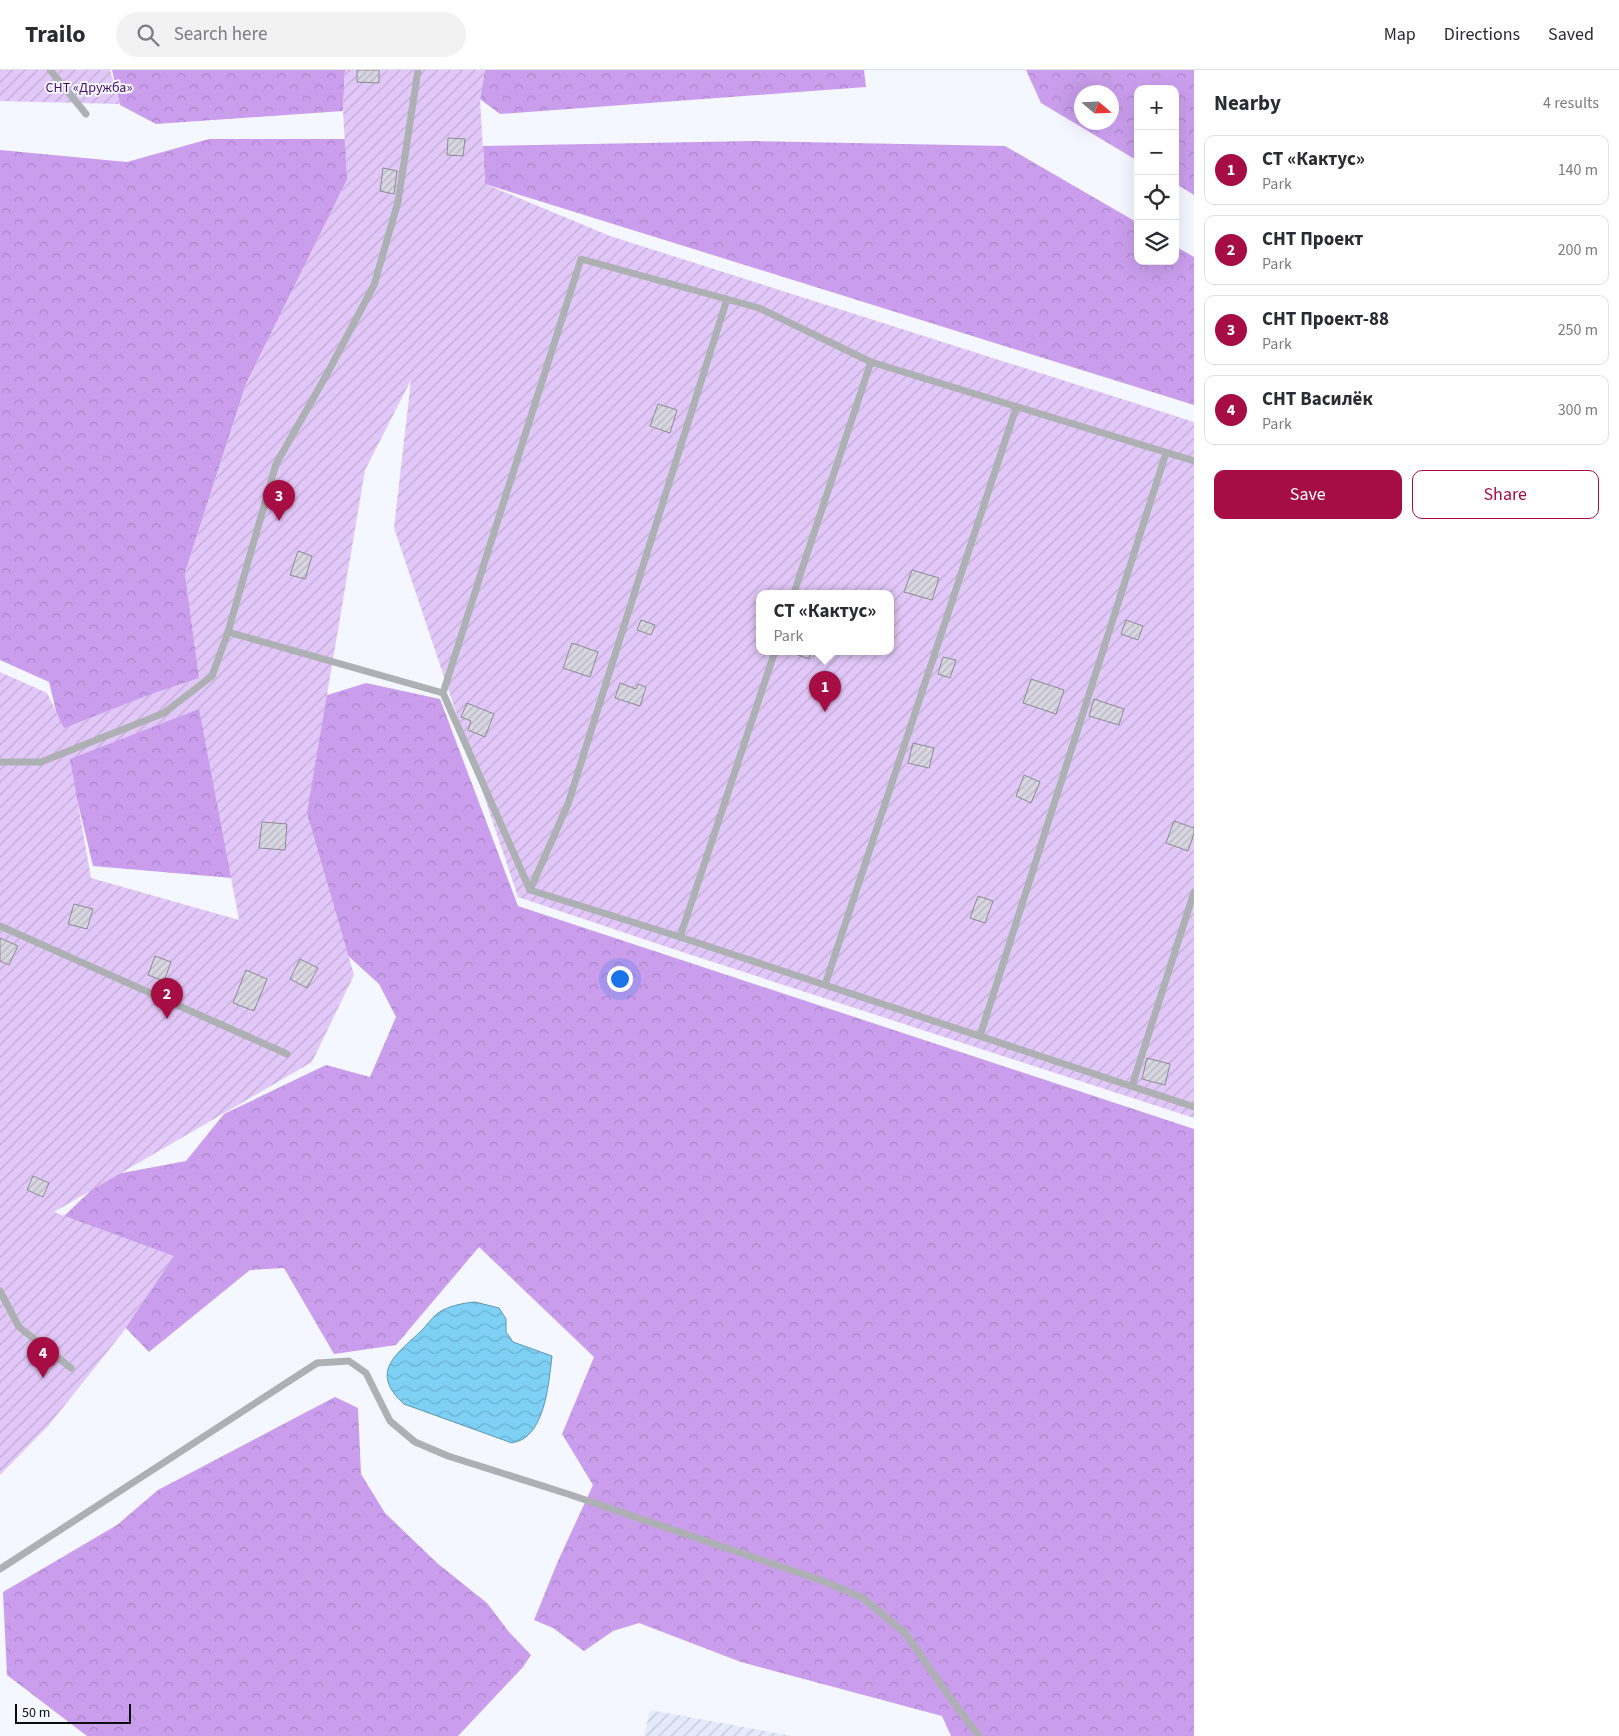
<!DOCTYPE html>
<html lang="en">
<head>
<meta charset="utf-8">
<style>
	:root { --surface:#fff; --page:#f2f2f3; --text:#2b2b33; --muted:#7c7c81; --line:#e1e1e2; --accent:#a60e43 }
	body { margin:0; font-family:"Source Sans 3",sans-serif; background:var(--page); color:var(--text) }
	.controls { position:absolute; right:15px; top:15px; display:grid; overflow:hidden; border-radius:10px; box-shadow:0 5px 20px #0002 }
	.controls button { width:45px; height:45px; display:grid; place-items:center; padding:0; border:0; border-bottom:1px solid var(--line); background:var(--surface); color:var(--text); font:25px sans-serif }
	.compass { position:absolute; left:1074px; top:15px; width:45px; height:45px; border-radius:50%; background:var(--surface); box-shadow:0 5px 20px #0002; rotate:109deg }
	.scale { position:absolute; left:15px; bottom:12px; width:116px; box-sizing:border-box; padding-left:5px; border:2px solid #0c0d10; border-top:0; font-size:14px; line-height:18px; white-space:nowrap; color:#0c0d10; -webkit-text-stroke:4px #f4f7ff; paint-order:stroke }
	.you { position:absolute; left:619px; top:908px; width:18px; height:18px; margin:-12px; border:4px solid #fff; border-radius:50%; background:#1a73e8; box-shadow:0 0 0 8px #1a73e833 }
	.badge { display:grid; place-items:center; width:32px; height:32px; border-radius:50%; background:var(--accent); color:#fff; font-size:16px; font-weight:700 }
	.pin { position:absolute; translate:-50% -41px; filter:drop-shadow(0 1px 2px #0008) }
	.pin::after { content:''; position:absolute; top:26px; width:18px; height:15px; background:inherit; clip-path:polygon(0 0,100% 0,50% 100%) }
	.popup { position:absolute; left:756px; top:520px; width:138px; height:65px; box-sizing:border-box; display:grid; place-content:center; border-radius:10px; background:var(--surface); filter:drop-shadow(0 1px 4px #0005); font-size:16px; white-space:nowrap; color:var(--muted) }
	.popup b { font-size:19px; color:var(--text) }
	.popup::after { content:''; position:absolute; left:50%; top:100%; margin-left:-10px; border:10px solid transparent; border-top-color:var(--surface) }
	.list { margin:0; padding:0; list-style:none }
	h2 { display:flex; justify-content:space-between; align-items:center; height:65px; margin:0; padding:0 20px; font-size:21px }
	h2 small { font-size:16px; font-weight:400; color:var(--muted) }
	.list li { display:grid; grid-template-columns:32px 1fr auto; gap:15px; align-items:center; box-sizing:border-box; height:70px; margin:0 10px 10px; padding:0 10px; border:1px solid var(--line); border-radius:10px }
	.list b { display:block; font-size:19px; white-space:nowrap }
	.list p { margin:0; font-size:16px; white-space:nowrap; color:var(--muted) }
	.list em { font-size:16px; font-style:normal; color:var(--muted) }
	.actions { display:flex; gap:10px; padding:15px 20px }
	.actions a { flex:1; padding:11px 0; border:1px solid var(--accent); border-radius:10px; text-align:center; font-size:18px; color:var(--accent) }
	.actions .main { background:var(--accent); color:#fff }
	.icon { flex:none; width:28px; height:28px; fill:none; stroke:currentColor; stroke-width:2; stroke-linecap:round; stroke-linejoin:round }
	.map { position:relative; flex:none; width:1194px; height:1666px; overflow:hidden }
	header { display:flex; align-items:center; gap:30px; box-sizing:border-box; height:70px; padding:0 25px; background:var(--surface); border-bottom:1px solid var(--line) }
	header strong { font-size:24px }
	nav { display:flex; gap:28px; margin-inline-start:auto; font-size:18px }
	.search { width:350px; height:45px; background:var(--page); display:flex; align-items:center; gap:12px; box-sizing:border-box; padding:0 18px; border-radius:28px; color:var(--muted); font-size:19px }
	main { display:flex }
	aside { flex:1; background:var(--surface) }
	.map>svg:first-child { display:block }
</style>
</head>
<body>
<header>
<strong>Trailo</strong>
<div class="search"><svg class="icon" aria-label="search" viewBox="0 0 24 24"><circle cx="10" cy="10" r="6"/><path d="M15 15l6 6"/></svg>Search here</div>
<nav><a>Map</a><a>Directions</a><a>Saved</a></nav>
</header>
<main>
<div class="map">
<svg width="1194" height="1666" viewBox="0 0 1194 1666">
	<defs>
		<pattern id="industrial-furrows" width="10" height="10" patternUnits="userSpaceOnUse" patternTransform="scale(1.25)"><rect width="10" height="10" fill="#e4eafb"/><path d="M-1 1l2-2M0 10L10 0M9 11l2-2" fill="none" stroke="#c2c8d6"/></pattern>
		<pattern id="forest-crowns" width="20" height="18" patternUnits="userSpaceOnUse" patternTransform="scale(1.25)"><rect width="20" height="18" fill="#ca9eed"/><path d="M2 6a3 3 0 1 1 6 0M12 15a3 3 0 1 1 6 0" fill="none" stroke="#ac87ca"/></pattern>
		<pattern id="garden-furrows" width="10" height="10" patternUnits="userSpaceOnUse" patternTransform="scale(1.25)"><rect width="10" height="10" fill="#e2c8f8"/><path d="M-1 1l2-2M0 10L10 0M9 11l2-2" fill="none" stroke="#c1abd4"/></pattern>
		<pattern id="water-waves" width="16" height="10" patternUnits="userSpaceOnUse" patternTransform="scale(1.25)"><rect width="16" height="10" fill="#7ed1f5"/><path d="M0 5q4-4 8 0t8 0" fill="none" stroke="#6cb2d1"/></pattern>
		<pattern id="building-hatch" width="6" height="6" patternUnits="userSpaceOnUse" patternTransform="scale(1.25)"><rect width="6" height="6" fill="#d8d7e1"/><path d="M-1 1l2-2M0 6l6-6M5 7l2-2" fill="none" stroke="#b8b7c0"/></pattern>
	</defs>
	<rect width="100%" height="100%" fill="#f4f7ff"/>
	<path fill="url(#industrial-furrows)" d="M 650,1640 L 792,1666 L 644,1666 Z"/>
	<path fill="url(#forest-crowns)" fill-rule="evenodd" d="M 112,0 L 345,0 L 343,41 L 156,54 L 120,35 Z
		M 485,0 L 864,0 L 866,17 L 500,44 L 480,29 Z
		M 1026,0 L 1194,0 L 1194,125 L 1175,113 L 1175,19 L 1138,19 L 1138,91 L 1041,33 ZM 1082,22 L 1112,22 L 1112,52 L 1082,52 Z
		M 209,69 L 348,69 L 347,110 L 246,314 L 185,503 L 199,606 L 232,808 L 93,796 L 49,612 L 0,590 L 0,80 L 127,92 Z
		M 753,71 L 1005,76 L 1138,153 L 1138,191 L 1175,191 L 1175,176 L 1194,187 L 1194,335 L 485,114 L 483,76 Z
		M 366,613 L 440,629 L 518,836 L 1194,1059 L 1194,1666 L 951,1666 L 942,1646 L 741,1592 L 639,1553 L 613,1561 L 584,1581 L 553,1558 L 534,1550 L 558,1491 L 593,1415 L 562,1364 L 594,1287 L 479,1177 L 396,1275 L 334,1284 L 284,1198 L 250,1200 L 149,1282 L 123,1255 L 62,1148 L 106,1106 L 186,1091 L 224,1044 L 326,995 L 370,1007 L 396,947 L 379,914 L 312,853 L 289,736 L 305,632 Z
		M 335,1327 L 358,1338 L 361,1404 L 385,1443 L 437,1493 L 487,1533 L 509,1562 L 531,1585 L 523,1597 L 458,1666 L 87,1666 L 7,1605 L 3,1522 L 117,1455 L 158,1420 Z"/>
	<path fill="url(#garden-furrows)" fill-rule="evenodd" d="M 0,0 L 110,0 L 120,34 L 0,31 Z
		M 345,0 L 485,0 L 480,29 L 485,114 L 610,166 L 1194,352 L 1194,1048 L 679,881 L 518,827 L 394,458 L 411,310 L 365,400 L 307,743 L 354,905 L 312,992 L 54,1142 L 174,1186 L 123,1262 L 49,1355 L 0,1405 L 0,602 L 47,623 L 64,658 L 151,624 L 199,608 L 185,503 L 246,314 L 347,110 L 343,41 ZM 760,523 L 890,523 L 890,581 L 760,581 ZM 199,639 L 239,850 L 91,808 L 70,689 Z"/>
	<path fill="url(#water-waves)" stroke="#5c96b0" d="M 475,1232 L 499,1238 L 506,1249 L 506,1262 L 513,1272 L 552,1286 C 549,1310 546,1355 523,1369 C 520,1371 515,1372 512,1373 L 404,1334 C 370,1303 394,1286 419,1263 C 426,1257 431,1248 438,1243 C 448,1236 463,1233 475,1232 Z"/>
	<path fill="url(#building-hatch)" stroke="#8c8b94" d="M 357,0 L 379,0 L 379,13 L 357,12 Z
		M 448,68 L 465,69 L 463,86 L 447,85 Z
		M 383,98 L 397,101 L 394,124 L 380,121 Z
		M 658,334 L 677,340 L 670,363 L 650,356 Z
		M 298,481 L 312,486 L 305,509 L 290,505 Z
		M 912,500 L 939,508 L 932,530 L 904,522 Z
		M 641,550 L 655,555 L 651,565 L 637,560 Z
		M 1126,550 L 1143,556 L 1138,570 L 1121,564 Z
		M 572,573 L 598,582 L 590,607 L 563,598 Z
		M 787,581 L 812,581 L 809,589 Z
		M 943,587 L 956,590 L 950,608 L 938,604 Z
		M 1031,609 L 1064,620 L 1056,644 L 1023,633 Z
		M 620,613 L 636,619 L 638,614 L 646,617 L 640,636 L 615,628 Z
		M 1094,629 L 1124,639 L 1119,655 L 1089,646 Z
		M 467,633 L 494,644 L 485,667 L 468,660 L 471,651 L 461,647 Z
		M 913,673 L 934,678 L 929,698 L 908,693 Z
		M 1024,705 L 1040,712 L 1031,733 L 1016,726 Z
		M 1174,751 L 1194,758 L 1194,763 L 1188,781 L 1166,773 Z
		M 262,752 L 287,754 L 285,780 L 259,778 Z
		M 978,826 L 993,831 L 985,853 L 970,848 Z
		M 74,834 L 93,839 L 87,859 L 68,854 Z
		M 0,868 L 18,876 L 9,895 L 0,891 Z
		M 155,886 L 171,892 L 164,911 L 148,905 Z
		M 300,889 L 318,898 L 307,918 L 290,909 Z
		M 246,900 L 267,909 L 254,941 L 233,933 Z
		M 1147,988 L 1170,994 L 1165,1015 L 1142,1009 Z
		M 33,1106 L 49,1113 L 43,1127 L 27,1120 Z"/>
	<g fill="none" stroke-linecap="round" stroke-linejoin="round">
		<path stroke="#aeb1b4" stroke-width="7" d="M 50,0 L 86,44
			M 1194,391 L 871,292 L 759,238 L 581,189 L 443,623 L 530,820 L 680,867 L 1194,1037
			M 794,523 L 871,292
			M 228,562 L 443,623
			M 0,692 L 41,692 L 164,643 L 212,606 L 228,562 L 276,394 L 327,304 L 374,215 L 398,132 L 418,0
			M 530,820 L 568,734 L 727,229
			M 0,856 L 287,984
			M 680,867 L 775,581
			M 825,915 L 1016,338
			M 980,966 L 1166,383
			M 1132,1016 L 1194,822
			M 0,1221 L 19,1257 L 71,1298
			M 0,1499 L 317,1293 L 349,1291 L 366,1303 L 390,1351 L 415,1372 L 448,1386 L 568,1424 L 823,1511 L 863,1528 L 906,1564 L 948,1625 L 979,1666"/>
	</g>
	<g text-anchor="middle" stroke-width="4" stroke-linejoin="round" paint-order="stroke">
		<g font-size="14" fill="#4a0c6b" stroke="#f4f7ff">
			<text x="89" y="22">СНТ «Дружба»</text>
		</g>
	</g>
</svg>
<div class="controls">
<button>+</button>
<button>−</button>
<button><svg class="icon" aria-label="locate" viewBox="0 0 24 24"><circle cx="12" cy="12" r="6"/><path d="M12 2v4M12 18v4M2 12h4M18 12h4"/></svg></button>
<button><svg class="icon" aria-label="layers" viewBox="0 0 24 24"><path d="M12 4l9 5-9 5-9-5zM3 14l9 5 9-5"/></svg></button>
</div>
<svg class="compass" viewBox="-18 -18 36 36"><path d="M0-13l5 13h-10z" fill="#e53935"/><path d="M0 13l5-13h-10z" fill="#7c7c81"/></svg>
<div class="scale">50 m</div>
<div class="you"></div>
<div class="pin badge" style="left:825px;top:642px">1</div>
<div class="popup"><b>СТ «Кактус»</b>Park</div>
<div class="pin badge" style="left:167px;top:949px">2</div>
<div class="pin badge" style="left:279px;top:451px">3</div>
<div class="pin badge" style="left:43px;top:1308px">4</div>
</div>
<aside>
<h2>Nearby<small>4 results</small></h2>
<ul class="list">
<li><span class="badge">1</span><div><b>СТ «Кактус»</b><p>Park</p></div><em>140 m</em></li>
<li><span class="badge">2</span><div><b>СНТ Проект</b><p>Park</p></div><em>200 m</em></li>
<li><span class="badge">3</span><div><b>СНТ Проект-88</b><p>Park</p></div><em>250 m</em></li>
<li><span class="badge">4</span><div><b>СНТ Василёк</b><p>Park</p></div><em>300 m</em></li>
</ul>
<div class="actions"><a class="main">Save</a><a>Share</a></div>
</aside>
</main>
</body>
</html>
